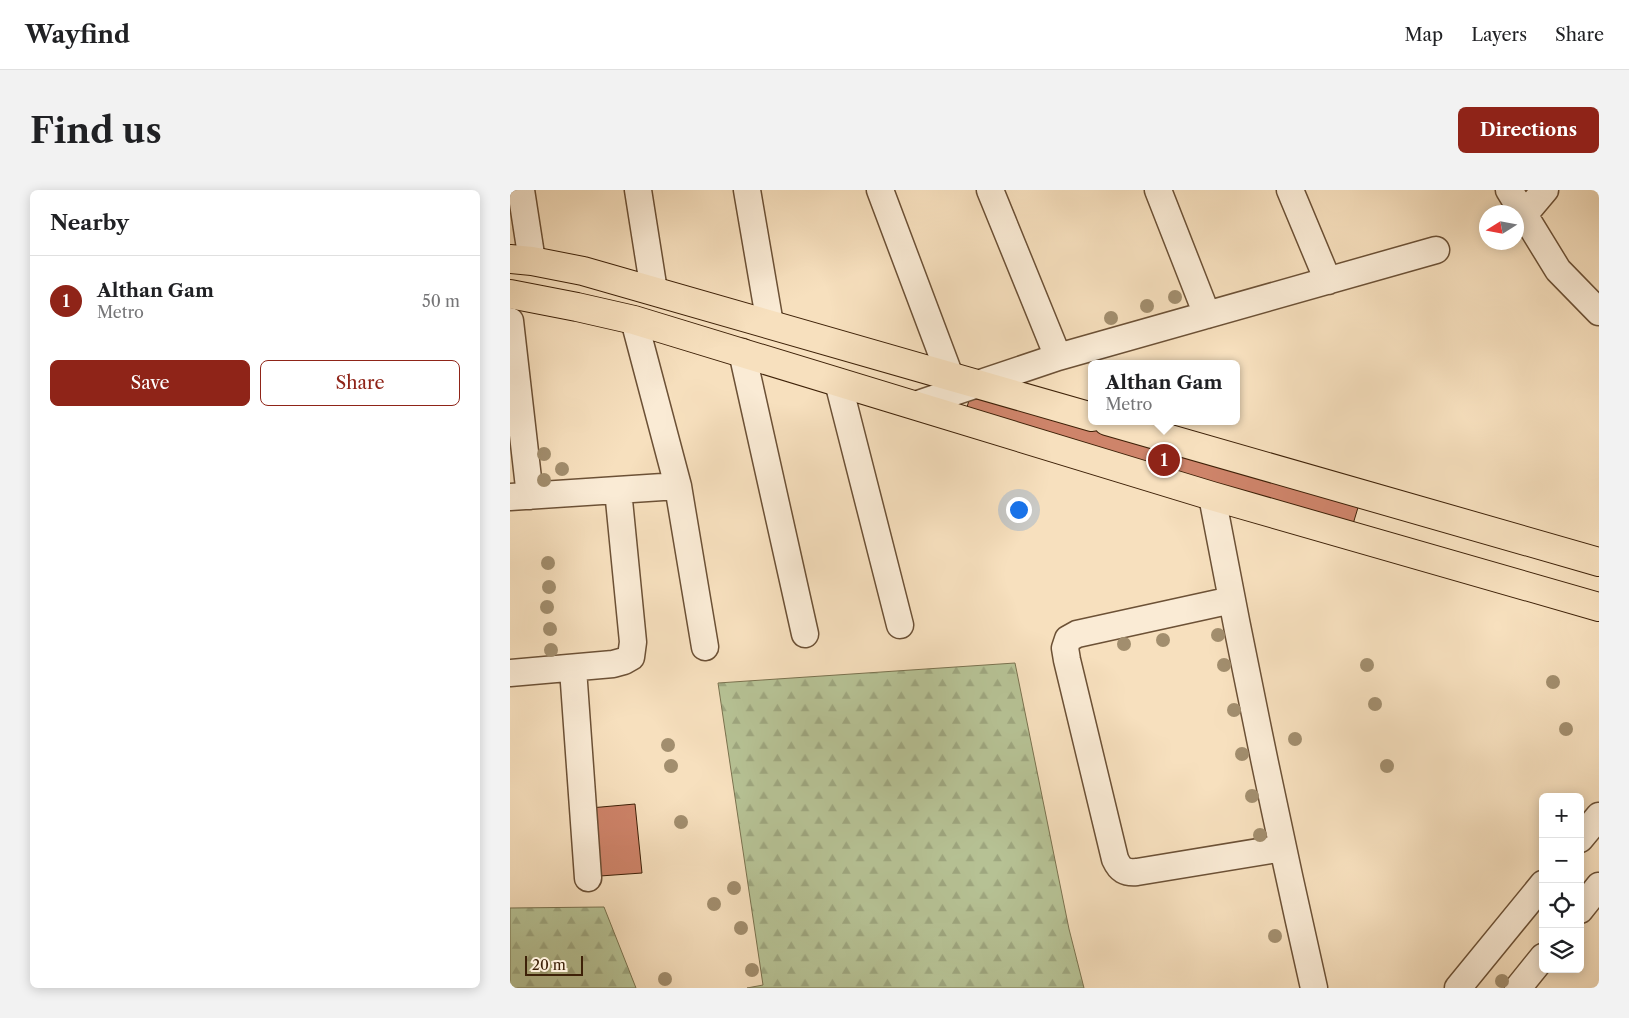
<!DOCTYPE html>
<html lang="en">
<head>
<meta charset="utf-8">
<style>
	:root { --surface:#fff; --page:#f2f2f2; --text:#202124; --muted:#757577; --line:#e0e0e0; --accent:#8f2418 }
	body { margin:0; font-family:"Libre Caslon Text",serif; background:var(--page); color:var(--text) }
	.controls { position:absolute; right:15px; bottom:15px; display:grid; overflow:hidden; border-radius:8px; box-shadow:0 2px 12px #0003 }
	.controls button { width:45px; height:45px; display:grid; place-items:center; padding:0; border:0; border-bottom:1px solid var(--line); background:var(--surface); color:var(--text); font:25px sans-serif }
	.compass { position:absolute; left:969px; top:15px; width:45px; height:45px; border-radius:50%; background:var(--surface); box-shadow:0 2px 12px #0003; rotate:259deg }
	.scale { position:absolute; left:15px; bottom:12px; width:58px; box-sizing:border-box; padding-left:5px; border:2px solid #3e2108; border-top:0; font-size:14px; line-height:18px; white-space:nowrap; color:#3e2108; -webkit-text-stroke:4px #faebd5; paint-order:stroke }
	.you { position:absolute; left:508px; top:319px; width:18px; height:18px; margin:-12px; border:4px solid #fff; border-radius:50%; background:#1a73e8; box-shadow:0 0 0 8px #1a73e833 }
	.badge { display:grid; place-items:center; width:32px; height:32px; border-radius:50%; background:var(--accent); color:#fff; font-size:16px; font-weight:700 }
	.pin { position:absolute; translate:-50% -50%; border:2px solid #fff; box-shadow:0 1px 5px #0006 }
	.popup { position:absolute; left:578px; top:170px; width:152px; height:65px; box-sizing:border-box; display:grid; place-content:center; border-radius:8px; background:var(--surface); filter:drop-shadow(0 1px 4px #0005); font-size:16px; white-space:nowrap; color:var(--muted) }
	.popup b { font-size:19px; color:var(--text) }
	.popup::after { content:''; position:absolute; left:50%; top:100%; margin-left:-10px; border:10px solid transparent; border-top-color:var(--surface) }
	.list { margin:0; padding:0; list-style:none }
	h2 { display:flex; justify-content:space-between; align-items:center; height:65px; margin:0; padding:0 20px; font-size:21px }
	h2 small { font-size:16px; font-weight:400; color:var(--muted) }
	.list li { display:grid; grid-template-columns:32px 1fr auto; gap:15px; align-items:center; box-sizing:border-box; height:90px; padding:0 20px; border-top:1px solid var(--line) }
	.list b { display:block; font-size:19px; white-space:nowrap }
	.list p { margin:0; font-size:16px; white-space:nowrap; color:var(--muted) }
	.list em { font-size:16px; font-style:normal; color:var(--muted) }
	.actions { display:flex; gap:10px; padding:15px 20px }
	.actions a { flex:1; padding:11px 0; border:1px solid var(--accent); border-radius:8px; text-align:center; font-size:18px; color:var(--accent) }
	.actions .main { background:var(--accent); color:#fff }
	.icon { flex:none; width:28px; height:28px; fill:none; stroke:currentColor; stroke-width:2; stroke-linecap:round; stroke-linejoin:round }
	.map { position:relative; flex:none; width:1089px; height:798px; overflow:hidden; border-radius:8px }
	header { display:flex; align-items:center; gap:30px; box-sizing:border-box; height:70px; padding:0 25px; background:var(--surface); border-bottom:1px solid var(--line) }
	header strong { font-size:24px }
	nav { display:flex; gap:28px; margin-inline-start:auto; font-size:18px }
	.intro { display:flex; align-items:center; justify-content:space-between; box-sizing:border-box; height:120px; padding:0 30px }
	h1 { margin:0; font-size:35px }
	.button { padding:12px 22px; border-radius:8px; background:var(--accent); color:#fff; font-size:18px; font-weight:700 }
	main { display:flex; gap:30px; padding:0 30px }
	aside { flex:1; background:var(--surface); border-radius:8px; box-shadow:0 2px 12px #0003 }
	.map>svg:first-child { display:block }
</style>
</head>
<body>
<header>
<strong>Wayfind</strong>
<nav><a>Map</a><a>Layers</a><a>Share</a></nav>
</header>
<div class="intro"><h1>Find us</h1><a class="button">Directions</a></div>
<main>
<aside>
<h2>Nearby<small></small></h2>
<ul class="list">
<li><span class="badge">1</span><div><b>Althan Gam</b><p>Metro</p></div><em>50 m</em></li>
</ul>
<div class="actions"><a class="main">Save</a><a>Share</a></div>
</aside>
<div class="map">
<svg width="1089" height="798" viewBox="0 0 1089 798">
	<defs>
		<pattern id="forest-firs" width="22" height="20" patternUnits="userSpaceOnUse" patternTransform="scale(1.25)"><rect width="22" height="20" fill="#b7c396"/><path d="M5 1l3.5 6h-7zM16 11l3.5 6h-7z" fill="#9ea780"/></pattern>
	</defs>
	<rect width="100%" height="100%" fill="#f7e0be"/>
	<filter id="stains"><feTurbulence type="fractalNoise" baseFrequency=".004" numOctaves="4"/><feColorMatrix values="0 0 0 0 .2 0 0 0 0 .09 0 0 0 0 .02 0 0 0 .5 -.17"/></filter>
	<radialGradient id="worn" r=".72"><stop offset=".6" stop-color="#630" stop-opacity="0"/><stop offset="1" stop-color="#630" stop-opacity=".3"/></radialGradient>
	<path fill="url(#forest-firs)" stroke="#7a724f" d="M 505,473 L 559,739 L 574,798 L 237,798 L 253,795 L 208,493 Z
		M 94,717 L 126,798 L 0,798 L 0,718 Z"/>
	<path fill="#ce846a" stroke="#3e2108" d="M 467,184 L 853,301 L 837,354 L 451,237 Z
		M 125,614 L 132,683 L 90,686 L 80,618 Z"/>
	<g fill="none" stroke-linecap="round" stroke-linejoin="round">
		<defs>
			<path id="minor" d="M 11,0 L 22,71
				M 128,0 L 144,101
				M 237,0 L 260,134
				M 370,0 L 440,186
				M 480,0 L 548,167
				M 648,0 L 697,125
				M 780,0 L 818,91
				M 999,0 L 1048,80 L 1089,122
				M 1014,25 L 1035,0
				M 124,130 L 168,296 L 195,457
				M 0,131 L 20,306
				M 232,162 L 295,444
				M 328,192 L 390,435
				M 405,215 L 548,167 L 926,60
				M 702,306 C 733,471 767,635 804,798
				M 0,307 L 168,296
				M 722,410 L 567,444 L 558,449 L 555,458 L 557,470 L 605,669 C 610,680 615,683 627,682 L 773,658
				M 63,479 L 78,688
				M 0,483 L 103,474 L 114,471 L 121,467 L 123,452 L 108,300
				M 1070,649 L 1089,626
				M 1070,720 L 1089,696
				M 948,798 L 1033,694
				M 1008,798 L 1033,767"/>
			<path id="major" d="M 0,69 L 22,71 L 73,81 L 582,227
				M 0,104 L 67,117 L 124,130 L 702,306 L 1089,417
				M 597,231 L 1089,372"/>
		</defs>
		<use href="#minor" stroke="#6c5136" stroke-width="29"/>
		<use href="#major" stroke="#3e2108" stroke-width="30"/>
		<use href="#minor" stroke="#faebd5" stroke-width="26"/>
		<use href="#major" stroke="#f7e0be" stroke-width="28"/>
	</g>
	<g fill="#a28e6e">
		<circle cx="665" cy="107" r="7"/>
		<circle cx="637" cy="116" r="7"/>
		<circle cx="601" cy="128" r="7"/>
		<circle cx="34" cy="264" r="7"/>
		<circle cx="52" cy="279" r="7"/>
		<circle cx="34" cy="290" r="7"/>
		<circle cx="38" cy="373" r="7"/>
		<circle cx="39" cy="397" r="7"/>
		<circle cx="37" cy="417" r="7"/>
		<circle cx="40" cy="439" r="7"/>
		<circle cx="708" cy="445" r="7"/>
		<circle cx="653" cy="450" r="7"/>
		<circle cx="614" cy="454" r="7"/>
		<circle cx="41" cy="460" r="7"/>
		<circle cx="714" cy="475" r="7"/>
		<circle cx="857" cy="475" r="7"/>
		<circle cx="1043" cy="492" r="7"/>
		<circle cx="865" cy="514" r="7"/>
		<circle cx="724" cy="520" r="7"/>
		<circle cx="1056" cy="539" r="7"/>
		<circle cx="785" cy="549" r="7"/>
		<circle cx="158" cy="555" r="7"/>
		<circle cx="732" cy="564" r="7"/>
		<circle cx="161" cy="576" r="7"/>
		<circle cx="877" cy="576" r="7"/>
		<circle cx="742" cy="606" r="7"/>
		<circle cx="171" cy="632" r="7"/>
		<circle cx="750" cy="645" r="7"/>
		<circle cx="224" cy="698" r="7"/>
		<circle cx="204" cy="714" r="7"/>
		<circle cx="231" cy="738" r="7"/>
		<circle cx="765" cy="746" r="7"/>
		<circle cx="242" cy="780" r="7"/>
		<circle cx="155" cy="789" r="7"/>
		<circle cx="992" cy="791" r="7"/>
	</g>
	<rect width="100%" height="100%" filter="url(#stains)"/>
	<rect width="100%" height="100%" fill="url(#worn)"/>
</svg>
<div class="controls">
<button>+</button>
<button>−</button>
<button><svg class="icon" aria-label="locate" viewBox="0 0 24 24"><circle cx="12" cy="12" r="6"/><path d="M12 2v4M12 18v4M2 12h4M18 12h4"/></svg></button>
<button><svg class="icon" aria-label="layers" viewBox="0 0 24 24"><path d="M12 4l9 5-9 5-9-5zM3 14l9 5 9-5"/></svg></button>
</div>
<svg class="compass" viewBox="-18 -18 36 36"><path d="M0-13l5 13h-10z" fill="#e53935"/><path d="M0 13l5-13h-10z" fill="#757577"/></svg>
<div class="scale">20 m</div>
<div class="you"></div>
<div class="pin badge" style="left:654px;top:270px">1</div>
<div class="popup"><b>Althan Gam</b>Metro</div>
</div>
</main>
</body>
</html>
